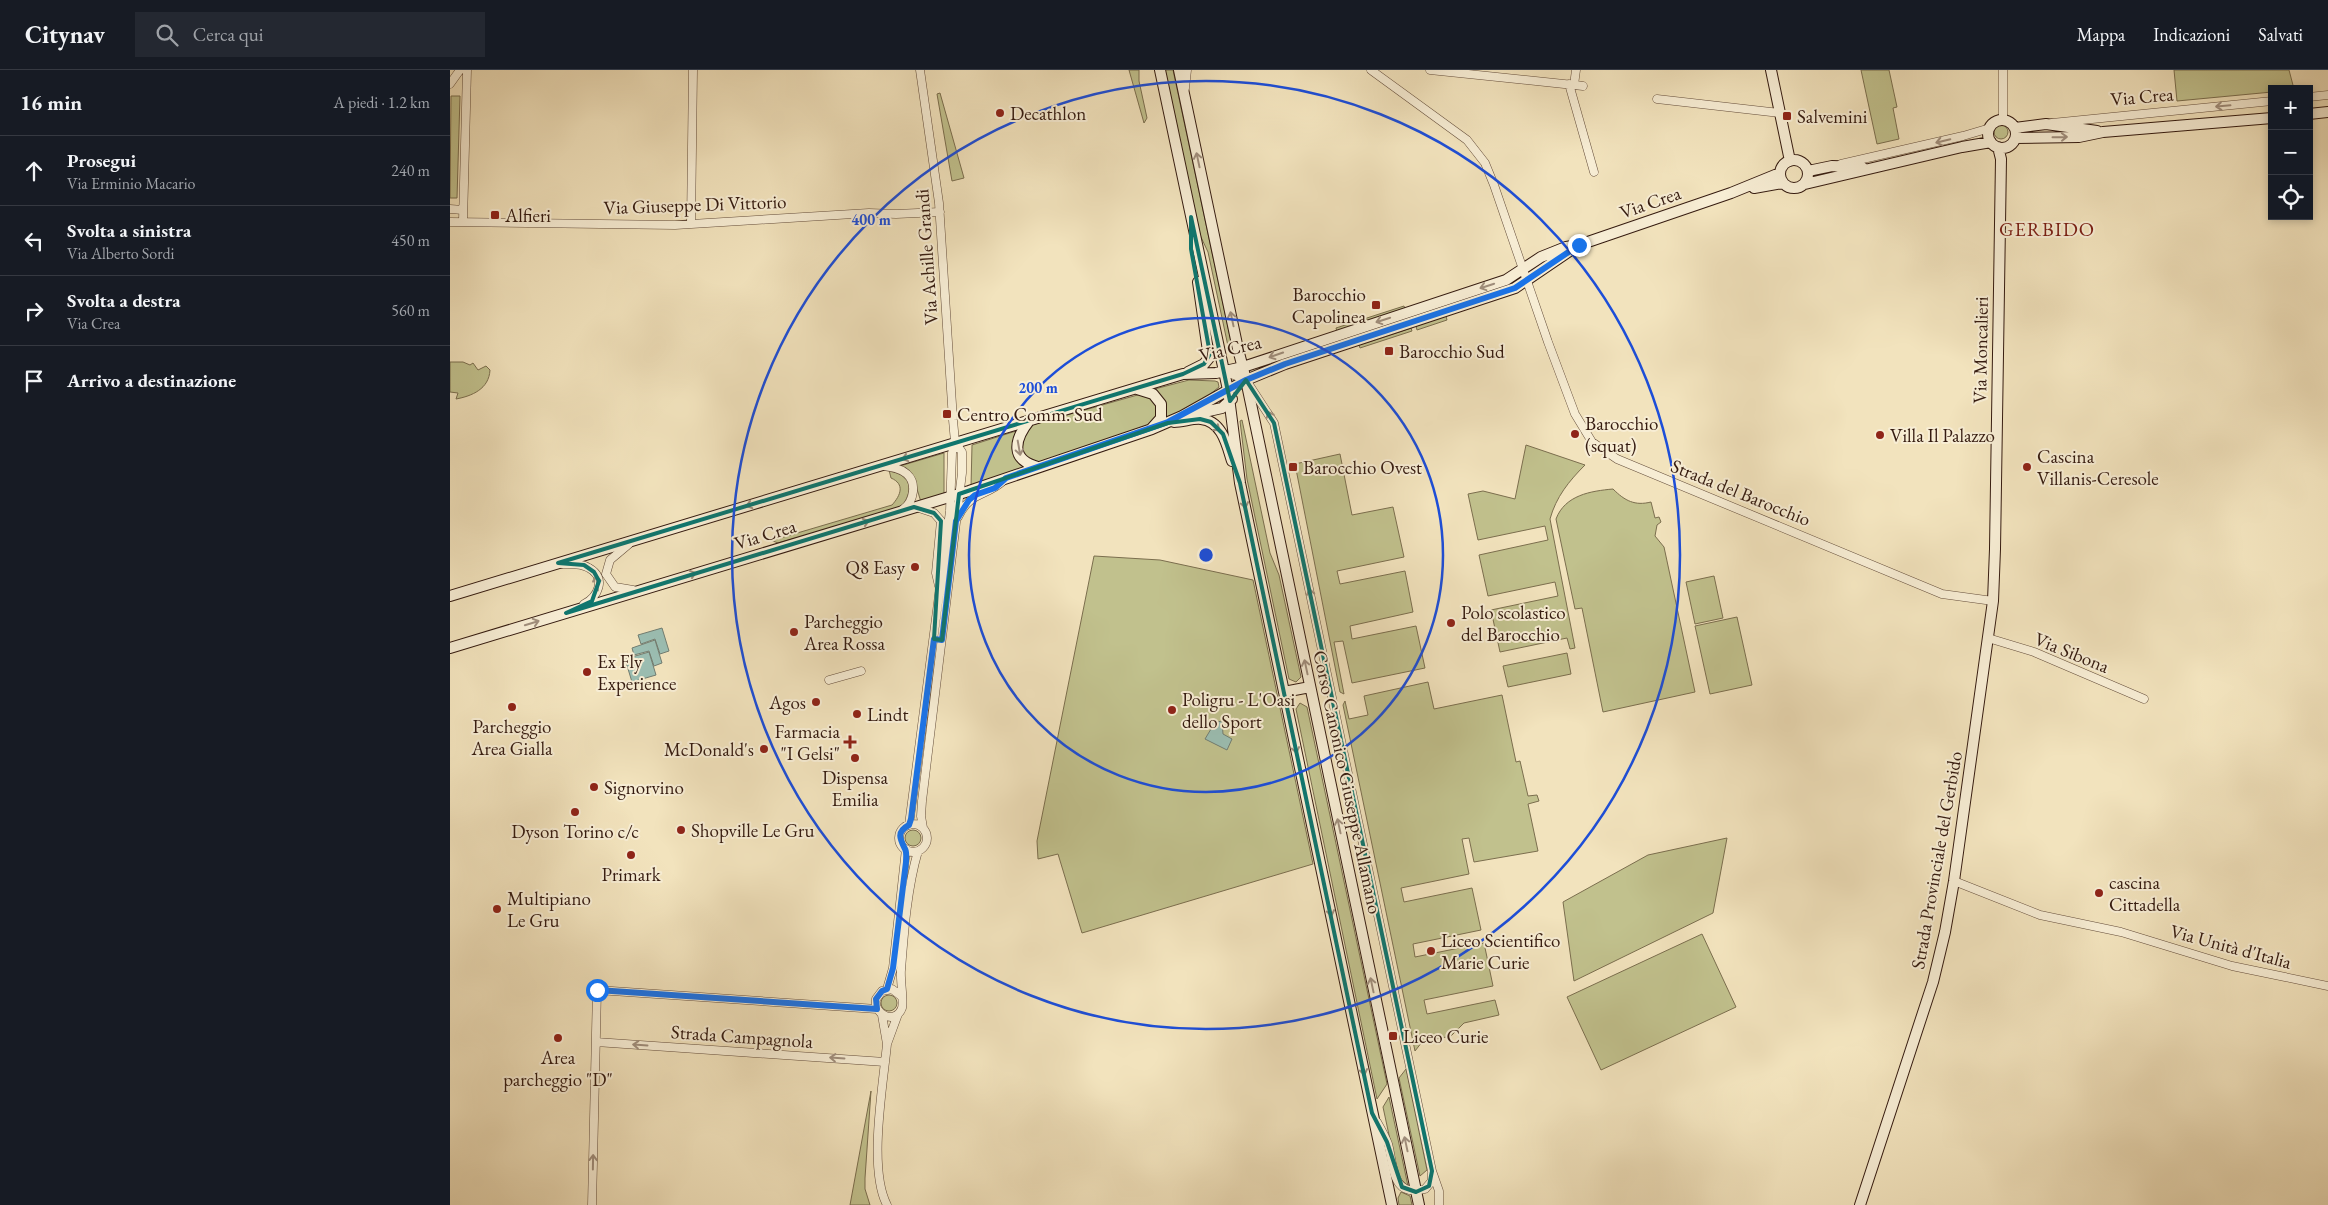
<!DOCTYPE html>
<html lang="it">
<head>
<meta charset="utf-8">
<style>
	:root { --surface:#171b24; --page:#242831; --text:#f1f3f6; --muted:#9ea1a6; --line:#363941 }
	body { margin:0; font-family:"EB Garamond",serif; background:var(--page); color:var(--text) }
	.controls { position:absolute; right:15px; top:15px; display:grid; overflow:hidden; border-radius:0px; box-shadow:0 2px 8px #0003 }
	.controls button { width:45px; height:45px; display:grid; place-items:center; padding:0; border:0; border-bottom:1px solid var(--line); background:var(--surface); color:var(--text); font:25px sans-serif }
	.stop { position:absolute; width:15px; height:15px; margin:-11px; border:4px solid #1a73e8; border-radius:50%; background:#fff }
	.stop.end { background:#1a73e8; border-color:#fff; box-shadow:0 1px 5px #0008 }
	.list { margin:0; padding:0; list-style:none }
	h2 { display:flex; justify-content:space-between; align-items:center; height:65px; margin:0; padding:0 20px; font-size:21px }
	h2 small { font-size:16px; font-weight:400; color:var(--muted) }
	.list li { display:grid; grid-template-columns:32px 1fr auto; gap:15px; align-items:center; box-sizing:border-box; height:70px; padding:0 20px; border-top:1px solid var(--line) }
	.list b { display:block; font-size:19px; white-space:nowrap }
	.list p { margin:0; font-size:16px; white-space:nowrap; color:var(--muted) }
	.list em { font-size:16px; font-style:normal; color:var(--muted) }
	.icon { flex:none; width:28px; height:28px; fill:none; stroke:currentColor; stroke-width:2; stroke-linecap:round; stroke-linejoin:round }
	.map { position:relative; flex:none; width:1878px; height:1135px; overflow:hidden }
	header { display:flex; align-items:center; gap:30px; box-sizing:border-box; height:70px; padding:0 25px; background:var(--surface); border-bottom:1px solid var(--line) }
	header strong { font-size:24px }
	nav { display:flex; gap:28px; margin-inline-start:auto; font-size:18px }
	.search { width:350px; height:45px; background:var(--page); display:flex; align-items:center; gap:12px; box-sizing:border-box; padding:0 18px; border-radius:0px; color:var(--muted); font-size:19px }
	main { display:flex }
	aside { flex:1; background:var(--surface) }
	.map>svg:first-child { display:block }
</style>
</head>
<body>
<header>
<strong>Citynav</strong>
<div class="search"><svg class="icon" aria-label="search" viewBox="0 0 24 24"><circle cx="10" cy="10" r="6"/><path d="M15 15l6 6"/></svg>Cerca qui</div>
<nav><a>Mappa</a><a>Indicazioni</a><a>Salvati</a></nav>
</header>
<main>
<aside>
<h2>16 min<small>A piedi · 1.2 km</small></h2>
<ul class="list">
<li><svg class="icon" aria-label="ahead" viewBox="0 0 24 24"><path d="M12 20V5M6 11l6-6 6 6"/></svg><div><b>Prosegui</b><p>Via Erminio Macario</p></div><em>240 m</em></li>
<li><svg class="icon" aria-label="left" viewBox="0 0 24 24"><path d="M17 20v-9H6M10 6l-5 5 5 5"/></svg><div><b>Svolta a sinistra</b><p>Via Alberto Sordi</p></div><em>450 m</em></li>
<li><svg class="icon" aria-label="right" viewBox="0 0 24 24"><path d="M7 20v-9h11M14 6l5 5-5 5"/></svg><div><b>Svolta a destra</b><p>Via Crea</p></div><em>560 m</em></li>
<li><svg class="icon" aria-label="arrive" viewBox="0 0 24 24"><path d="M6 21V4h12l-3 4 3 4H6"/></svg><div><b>Arrivo a destinazione</b></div></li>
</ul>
</aside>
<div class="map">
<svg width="1878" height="1135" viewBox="0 0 1878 1135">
	<rect width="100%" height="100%" fill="#f2e3bd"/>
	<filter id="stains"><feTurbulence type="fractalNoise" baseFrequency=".004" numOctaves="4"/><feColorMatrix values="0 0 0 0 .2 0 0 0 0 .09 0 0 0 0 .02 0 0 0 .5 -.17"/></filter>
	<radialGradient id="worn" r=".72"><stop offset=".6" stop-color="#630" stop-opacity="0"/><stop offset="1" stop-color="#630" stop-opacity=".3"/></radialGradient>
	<path fill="#c1c18d" stroke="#7b6e4e" d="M 679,0 L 689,0 L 689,11 L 697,48 L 694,53 Z
		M 715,0 L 723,0 L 782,276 L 778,276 L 758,182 L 750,165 Z
		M 1411,0 L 1439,0 L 1447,37 L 1443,38 L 1449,69 L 1427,74 Z
		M 1724,0 L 1839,0 L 1844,19 L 1822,19 L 1822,22 L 1727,31 Z
		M 490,23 L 514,108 L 502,111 L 487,24 Z
		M 1,26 L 10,26 L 7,128 L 0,128 Z
		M1544 62a7 7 0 1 1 14 0a7 7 0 1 1-14 0Z
		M 954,236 L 955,239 L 887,262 L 886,258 Z
		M 996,246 L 997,250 L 967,260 L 966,256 Z
		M 961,258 L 962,261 L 910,278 L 909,275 Z
		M 0,292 L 13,292 L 20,295 L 23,293 L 28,300 L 36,296 L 40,300 C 39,319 22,326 6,329 L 8,323 L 0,322 Z
		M 739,310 L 765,311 L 768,312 L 769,317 L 753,330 L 712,351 L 701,320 Z
		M 691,324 L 702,327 L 709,342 L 702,355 L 593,393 C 582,392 575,388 571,378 L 577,360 L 582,355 Z
		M 792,350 L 820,483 L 829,505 L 851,607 L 846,612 L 839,609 L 797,409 L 790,351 Z
		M 566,361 L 563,373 L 578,398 L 521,417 L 522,375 Z
		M 1076,375 L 1135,395 C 1119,411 1106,427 1100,449 L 1125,578 L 1120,579 L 1117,568 L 1050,582 L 1041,540 L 1108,526 L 1105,512 L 1038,526 L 1029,485 L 1098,470 L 1095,456 L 1028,470 L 1018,424 L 1033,421 L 1065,429 Z
		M 494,383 L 494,425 L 471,432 L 463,406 L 450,396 Z
		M 890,384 L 902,445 L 943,437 L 954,487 L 887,501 L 890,514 L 955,501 L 963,542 L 900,556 L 902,569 L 966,556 L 975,598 L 902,613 L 893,571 L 884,572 L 894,624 L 890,622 L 845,394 Z
		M 439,400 C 463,407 464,420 450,439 L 328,473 L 318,469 L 326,466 L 327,469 L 442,435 C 451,425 455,414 441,408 Z
		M 1163,419 C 1175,431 1185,436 1201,432 L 1205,448 L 1209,447 L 1211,452 L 1207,455 L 1205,466 L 1214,477 L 1245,622 L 1153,642 L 1132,538 L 1125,539 L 1106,449 C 1115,425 1141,421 1163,419 Z
		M 644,486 L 710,490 L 803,510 L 863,794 L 632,863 L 608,784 L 588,789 L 587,771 Z
		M 1264,506 L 1273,548 L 1245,554 L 1236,512 Z
		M 1287,547 L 1302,615 L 1260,624 L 1245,556 Z
		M 1117,583 L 1121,604 L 1058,617 L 1053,596 Z
		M 978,612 L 984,639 L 1052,625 L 1066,692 L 1070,691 L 1078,726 L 1087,725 L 1089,731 L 1078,734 L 1088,781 L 1024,792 L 1019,768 L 1012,769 L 1019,804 L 951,818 L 954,832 L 1022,818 L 1031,860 L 963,874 L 965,887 L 1034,873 L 1043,916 L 974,930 L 977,944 L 1045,930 L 1049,945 L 1014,953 L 1001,966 L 972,972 L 965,981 L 893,635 L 895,631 L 899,649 L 918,645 L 914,626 Z
		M 850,633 L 857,637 L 937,1014 L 927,1029 L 846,639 Z
		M455 768a8 8 0 1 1 16 0a8 8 0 1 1-16 0Z
		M 1277,768 L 1263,843 L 1124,911 L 1113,832 L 1198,785 Z
		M 1252,864 L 1286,937 L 1151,1000 L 1117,927 Z
		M431 933a8 8 0 1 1 16 0a8 8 0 1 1-16 0Z
		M 956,999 L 977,1100 L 970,1106 L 949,1008 Z
		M 421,1021 L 415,1108 L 415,1119 L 420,1135 L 400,1135 Z
		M 939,1027 L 958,1116 L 948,1107 L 933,1037 Z
		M 951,1122 L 960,1126 L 962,1135 L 949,1135 L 948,1128 Z"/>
	<path fill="#9bbeb2" stroke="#727d71" d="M 212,558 L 219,581 L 210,584 L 205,569 L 191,574 L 188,565 Z
		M 205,570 L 212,593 L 204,596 L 199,581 L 184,585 L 182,578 Z
		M 199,582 L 206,605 L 182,612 L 175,589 Z
		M 766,649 L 767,652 L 772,651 L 773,664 L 782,669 L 777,680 L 755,669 L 761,659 L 760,651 Z"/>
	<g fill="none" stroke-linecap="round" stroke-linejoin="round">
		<defs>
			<path id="street" d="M 470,0 L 489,133 L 503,350 L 505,372 L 512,382 L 512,403 L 472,731 L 471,746 L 473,758
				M 921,0 L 1017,70 L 1035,93 L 1044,115 L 1098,272 L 1125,344 L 1142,372 L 1167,389 L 1492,524 L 1543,531
				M 980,0 L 1133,16
				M 1553,0 L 1553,50
				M 0,14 L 10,0
				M 1119,14 L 1144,102
				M 1124,15 L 1126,0
				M 735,18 L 737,0
				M 1859,27 L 1878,25
				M 1207,29 L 1330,43
				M 1602,53 L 1822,31
				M 1391,94 L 1513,66 L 1540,58
				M 0,139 L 13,140
				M 13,151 L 17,0
				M 0,152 L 225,155 L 419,143 L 446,144 L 490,142
				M 241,154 L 243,0
				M 774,301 L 796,310 L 824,353 L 982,1101 L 989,1121 L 989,1135
				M 433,396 C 441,397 450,398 457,404 C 467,413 464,432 453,439
				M 466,437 L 484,443 L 491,451 L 486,503 L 489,516
				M 508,447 C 520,422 534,427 552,412
				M 179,474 L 160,490 L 156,504 L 165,517 L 183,520
				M 112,494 C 120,494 131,493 139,498 C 157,508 148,527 134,534
				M 1538,568 L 1584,582 L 1694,629
				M 379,610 L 411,601
				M449 768a14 14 0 1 1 28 0a14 14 0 1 1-28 0Z
				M 459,755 L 500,441 L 502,383 L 505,372
				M 1504,811 L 1590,845 L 1671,862 L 1782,896 L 1878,916
				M 437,919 L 443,898 L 456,779
				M 451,926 L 442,919 L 432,921 L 426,929 C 423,945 446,955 452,938 C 454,932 450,909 451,900 C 454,861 457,819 468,781
				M 432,945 L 437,974 L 448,944
				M 146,972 L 435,992
				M 927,1052 C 931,1059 935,1066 938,1074 C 944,1096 941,1128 975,1119 L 982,1111 L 982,1103
				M 142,1135 L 147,920 L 427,939
				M 437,1135 C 418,1099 433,1016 437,974"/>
			<path id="secondary" d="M 710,0 L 778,320 L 790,413 L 942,1135
				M 729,0 L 788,279 L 796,310 L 969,1135
				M 1321,0 L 1340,91
				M 1859,44 L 1878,42
				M1538 64a14 14 0 1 1 28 0a14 14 0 1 1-28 0Z
				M 1565,58 L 1596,54 L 1647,61
				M 1566,68 L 1629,67 L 1653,62 L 1822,48
				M1330 104a14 14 0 1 1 28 0a14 14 0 1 1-28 0Z
				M 1358,101 L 1382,96 L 1412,97
				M 1355,114 L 1512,77 L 1541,72
				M 1304,118 L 1333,113
				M 738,302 L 754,294 L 759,288 L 748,212
				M 687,319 L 703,324 L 711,334 L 711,348 L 702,358
				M 741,345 L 772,338 L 782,329
				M 579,351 C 564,370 560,390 588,397
				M 724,352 C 733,352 743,348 751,349 C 772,351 777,375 782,391
				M 0,526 L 733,304 L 766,303 L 793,297 L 1056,210 L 1091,187 L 1116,177 L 1129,175 L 1281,123 L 1330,103
				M 0,578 L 519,421 L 702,359 L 732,346 L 796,310 L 835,294 L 1065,218 L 1124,178
				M 834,622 L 860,617
				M 1410,1135 L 1483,912 L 1495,862 L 1504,811 L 1543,531 L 1545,479 L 1551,89 L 1548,77"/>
		</defs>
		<use href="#street" stroke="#644d3b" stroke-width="9"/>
		<use href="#secondary" stroke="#351b10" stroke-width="12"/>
		<use href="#street" stroke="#f7edd4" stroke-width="8"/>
		<use href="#secondary" stroke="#f7edd4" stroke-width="10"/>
	</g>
	<defs><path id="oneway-shaft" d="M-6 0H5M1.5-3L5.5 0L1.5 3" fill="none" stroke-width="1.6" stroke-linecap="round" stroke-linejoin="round" transform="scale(1.25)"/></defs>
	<g stroke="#a08e7c">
		<use href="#oneway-shaft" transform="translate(1773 36) rotate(175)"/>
		<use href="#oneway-shaft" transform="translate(1610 67) rotate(-1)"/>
		<use href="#oneway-shaft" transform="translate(1493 71) rotate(167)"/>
		<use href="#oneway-shaft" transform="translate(748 90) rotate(-102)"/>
		<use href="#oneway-shaft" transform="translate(1037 216) rotate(162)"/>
		<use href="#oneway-shaft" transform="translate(782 249) rotate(-102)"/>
		<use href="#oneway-shaft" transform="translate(933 250) rotate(162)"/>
		<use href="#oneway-shaft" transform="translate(826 285) rotate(161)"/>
		<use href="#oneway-shaft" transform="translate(821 348) rotate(-115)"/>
		<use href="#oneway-shaft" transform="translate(764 356) rotate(38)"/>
		<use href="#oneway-shaft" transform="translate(569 378) rotate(80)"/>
		<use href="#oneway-shaft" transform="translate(459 387) rotate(163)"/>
		<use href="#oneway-shaft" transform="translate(794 431) rotate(78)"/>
		<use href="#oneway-shaft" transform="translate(303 434) rotate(163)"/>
		<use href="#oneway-shaft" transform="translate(412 453) rotate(-17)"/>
		<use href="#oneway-shaft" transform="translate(239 505) rotate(-17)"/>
		<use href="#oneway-shaft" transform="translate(147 513) rotate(-97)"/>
		<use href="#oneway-shaft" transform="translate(861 526) rotate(-102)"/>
		<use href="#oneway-shaft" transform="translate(82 553) rotate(-17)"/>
		<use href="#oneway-shaft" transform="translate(856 597) rotate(-102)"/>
		<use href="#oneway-shaft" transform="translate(845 676) rotate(78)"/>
		<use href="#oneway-shaft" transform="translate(889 756) rotate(-102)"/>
		<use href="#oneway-shaft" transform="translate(880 839) rotate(78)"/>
		<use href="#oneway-shaft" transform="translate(922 915) rotate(-102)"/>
		<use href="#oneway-shaft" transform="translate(190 975) rotate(-176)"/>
		<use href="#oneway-shaft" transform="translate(387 988) rotate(-176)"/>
		<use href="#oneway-shaft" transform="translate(913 998) rotate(78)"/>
		<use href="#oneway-shaft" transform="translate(956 1074) rotate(-102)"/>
		<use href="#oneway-shaft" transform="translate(143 1092) rotate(-89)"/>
	</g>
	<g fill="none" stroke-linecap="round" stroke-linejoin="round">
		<path stroke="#1a73e8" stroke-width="6" d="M 147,920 L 427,939 L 426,929 L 432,921 L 437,919 L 443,898 L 456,792 C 456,788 457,782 455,779 C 450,769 446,762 459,755 L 461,749 L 484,569 L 492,570 L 506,451 L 519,430 L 525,425 L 545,418 L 556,408 L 718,352 L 796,310 L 835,294 L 1065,218 L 1129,175"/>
	</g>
	<path fill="none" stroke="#0f766e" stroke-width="4" stroke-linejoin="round" d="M 741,147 L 780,331 L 796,310 L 824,353 L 982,1101 L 979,1116 L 966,1122 L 952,1117 L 937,1072 L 922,1043 L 790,413 L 773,364 L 761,352 L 750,349 L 718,353 L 509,424 L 492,570 L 484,569 L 491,451 L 484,443 L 464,437 L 116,543 L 142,531 L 149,511 L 144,502 L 134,495 L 108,493 L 733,304 L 754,294 L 760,284 L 741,179 Z"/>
	<g fill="none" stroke="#1d4ed8" stroke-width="2.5">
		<circle cx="756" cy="485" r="237"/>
		<circle cx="756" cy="485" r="474"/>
	</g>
	<g fill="#8f2418" stroke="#f7edd4" stroke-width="2">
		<circle cx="550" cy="43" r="5"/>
		<rect x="1332" y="41" width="10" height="10" rx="2.5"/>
		<rect x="40" y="140" width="10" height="10" rx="2.5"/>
		<rect x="921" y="230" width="10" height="10" rx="2.5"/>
		<rect x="934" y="276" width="10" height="10" rx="2.5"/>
		<rect x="492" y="339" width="10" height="10" rx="2.5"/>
		<circle cx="1125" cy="364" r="5"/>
		<circle cx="1430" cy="365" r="5"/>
		<rect x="838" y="392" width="10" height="10" rx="2.5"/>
		<circle cx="1577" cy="397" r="5"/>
		<circle cx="465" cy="497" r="5"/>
		<circle cx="1001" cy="553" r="5"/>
		<circle cx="344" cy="562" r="5"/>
		<circle cx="137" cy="602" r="5"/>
		<circle cx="366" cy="632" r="5"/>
		<circle cx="62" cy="637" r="5"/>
		<circle cx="722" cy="640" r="5"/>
		<circle cx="407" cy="644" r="5"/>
		<path d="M397.5 664.5h5v5h5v5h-5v5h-5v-5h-5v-5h5z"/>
		<circle cx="314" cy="679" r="5"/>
		<circle cx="405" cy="688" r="5"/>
		<circle cx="144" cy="717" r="5"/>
		<circle cx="125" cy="742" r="5"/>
		<circle cx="231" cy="760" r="5"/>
		<circle cx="181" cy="785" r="5"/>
		<circle cx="1649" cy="823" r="5"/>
		<circle cx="47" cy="839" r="5"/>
		<circle cx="981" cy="881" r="5"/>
		<rect x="938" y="961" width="10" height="10" rx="2.5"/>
		<circle cx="108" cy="968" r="5"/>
	</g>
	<g text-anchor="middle" stroke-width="4" stroke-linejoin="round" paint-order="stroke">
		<g font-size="19" fill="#351b10" stroke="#f7edd4">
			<text transform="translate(1692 26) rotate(-5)" y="7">Via Crea</text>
			<text transform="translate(1200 132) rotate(-19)" y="7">Via Crea</text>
			<text transform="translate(245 134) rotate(-2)" y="7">Via Giuseppe Di Vittorio</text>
			<text transform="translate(476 187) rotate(-94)" y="7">Via Achille Grandi</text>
			<text transform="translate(780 278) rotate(-13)" y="7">Via Crea</text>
			<text transform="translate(1530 280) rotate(-89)" y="7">Via Moncalieri</text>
			<text transform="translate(1291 422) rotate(22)" y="7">Strada del Barocchio</text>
			<text transform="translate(315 464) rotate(-17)" y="7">Via Crea</text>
			<text transform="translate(1622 582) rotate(22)" y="7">Via Sibona</text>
			<text transform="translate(898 712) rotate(78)" y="7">Corso Canonico Giuseppe Allamano</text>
			<text transform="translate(1486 790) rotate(-80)" y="7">Strada Provinciale del Gerbido</text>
			<text transform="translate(1781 876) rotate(15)" y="7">Via Unità d'Italia</text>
			<text transform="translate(292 966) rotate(4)" y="7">Strada Campagnola</text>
		</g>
		<g font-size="19" fill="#351b10" stroke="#f7edd4" text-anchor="start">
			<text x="560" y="50">Decathlon</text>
			<text x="1347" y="53">Salvemini</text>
			<text x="55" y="152">Alfieri</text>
			<text x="916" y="231" text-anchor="end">Barocchio<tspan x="916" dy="22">Capolinea</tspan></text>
			<text x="949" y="288">Barocchio Sud</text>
			<text x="507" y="351">Centro Comm. Sud</text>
			<text x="1135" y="360">Barocchio<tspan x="1135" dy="22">(squat)</tspan></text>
			<text x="1440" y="372">Villa Il Palazzo</text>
			<text x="1587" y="393">Cascina<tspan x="1587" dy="22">Villanis-Ceresole</tspan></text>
			<text x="853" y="404">Barocchio Ovest</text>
			<text x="455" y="504" text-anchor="end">Q8 Easy</text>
			<text x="1011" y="549">Polo scolastico<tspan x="1011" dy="22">del Barocchio</tspan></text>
			<text x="354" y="558">Parcheggio<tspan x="354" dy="22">Area Rossa</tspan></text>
			<text x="147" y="598">Ex Fly<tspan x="147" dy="22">Experience</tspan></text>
			<text x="732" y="636">Poligru - L'Oasi<tspan x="732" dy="22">dello Sport</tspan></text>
			<text x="356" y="639" text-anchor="end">Agos</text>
			<text x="417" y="651">Lindt</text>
			<text x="62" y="663" text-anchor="middle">Parcheggio<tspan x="62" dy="22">Area Gialla</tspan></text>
			<text x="390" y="668" text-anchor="end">Farmacia<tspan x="390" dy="22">"I Gelsi"</tspan></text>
			<text x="304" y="686" text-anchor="end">McDonald's</text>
			<text x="405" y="714" text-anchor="middle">Dispensa<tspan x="405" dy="22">Emilia</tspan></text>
			<text x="154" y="724">Signorvino</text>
			<text x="241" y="767">Shopville Le Gru</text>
			<text x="125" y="768" text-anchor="middle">Dyson Torino c/c</text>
			<text x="181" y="811" text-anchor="middle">Primark</text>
			<text x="1659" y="819">cascina<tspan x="1659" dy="22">Cittadella</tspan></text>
			<text x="57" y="835">Multipiano<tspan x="57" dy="22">Le Gru</tspan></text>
			<text x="991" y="877">Liceo Scientifico<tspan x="991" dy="22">Marie Curie</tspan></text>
			<text x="953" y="973">Liceo Curie</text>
			<text x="108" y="994" text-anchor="middle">Area<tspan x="108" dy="22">parcheggio "D"</tspan></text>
		</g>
		<g font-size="20" letter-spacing="1" fill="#7a1f14" stroke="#f7edd4">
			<text x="1597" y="166">GERBIDO</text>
		</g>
	</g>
	<circle cx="756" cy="485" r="8" fill="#1d4ed8" stroke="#f7edd4" stroke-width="2.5"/>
	<g font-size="15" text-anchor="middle" font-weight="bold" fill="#1d4ed8" stroke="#f7edd4" stroke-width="4" stroke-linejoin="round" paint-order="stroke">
		<text x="421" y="155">400 m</text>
		<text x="588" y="323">200 m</text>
	</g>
	<rect width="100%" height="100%" filter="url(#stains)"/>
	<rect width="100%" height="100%" fill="url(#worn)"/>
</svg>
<div class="controls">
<button>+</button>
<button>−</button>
<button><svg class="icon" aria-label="locate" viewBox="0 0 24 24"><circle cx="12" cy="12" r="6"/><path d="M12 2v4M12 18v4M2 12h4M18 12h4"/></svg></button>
</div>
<div class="stop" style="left:147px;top:920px"></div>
<div class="stop end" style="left:1129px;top:175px"></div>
</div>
</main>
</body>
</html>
